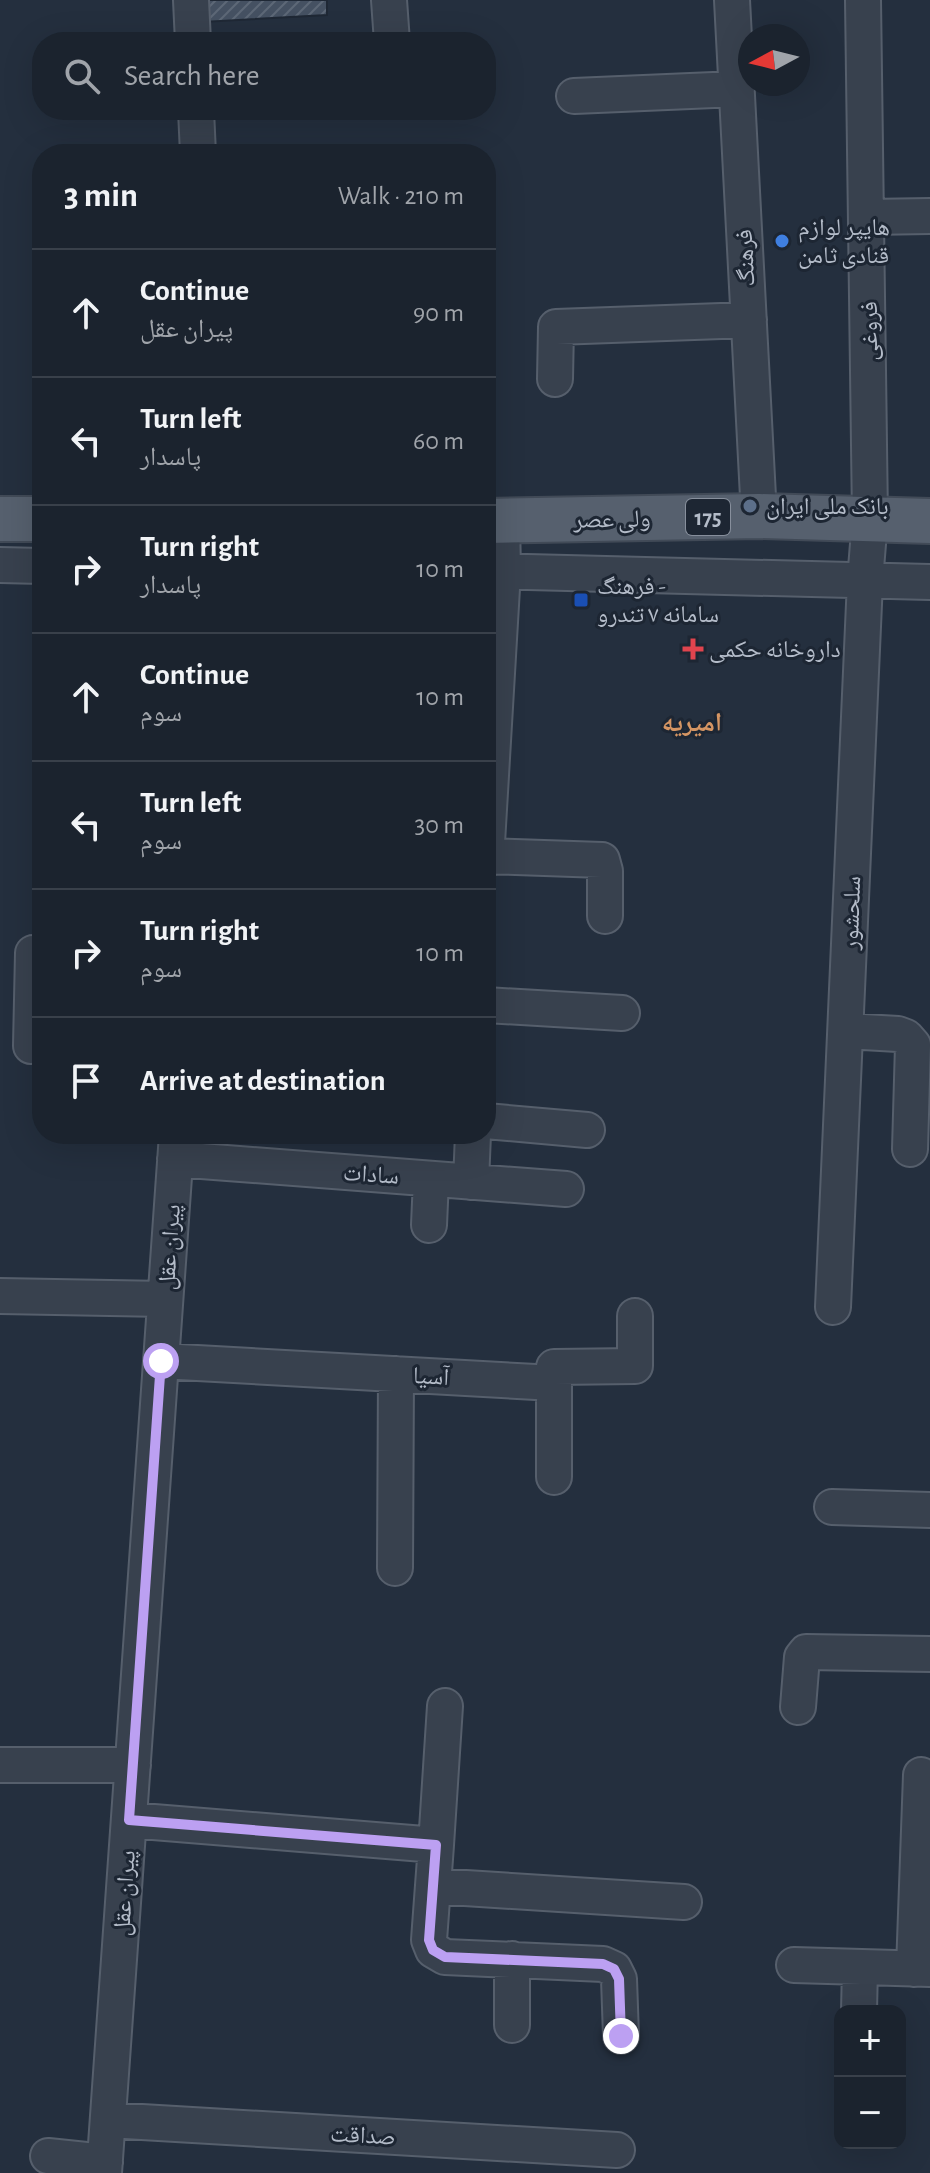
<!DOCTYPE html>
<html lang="en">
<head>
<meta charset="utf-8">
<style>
	:root { --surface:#1b232e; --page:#242b36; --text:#f1f3f6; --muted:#a0a4aa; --line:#39404a }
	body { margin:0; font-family:"Alegreya Sans","Noto Naskh Arabic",sans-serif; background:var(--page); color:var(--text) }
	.controls { position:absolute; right:24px; bottom:24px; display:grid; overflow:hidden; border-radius:16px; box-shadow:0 8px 32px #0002 }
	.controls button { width:72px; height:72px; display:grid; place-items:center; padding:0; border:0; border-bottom:2px solid var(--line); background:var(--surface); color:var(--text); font:40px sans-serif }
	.compass { position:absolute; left:738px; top:24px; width:72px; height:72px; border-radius:50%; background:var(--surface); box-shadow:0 8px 32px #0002; rotate:263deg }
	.stop { position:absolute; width:24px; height:24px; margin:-18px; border:6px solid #bca0f2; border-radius:50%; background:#fff }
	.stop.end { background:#bca0f2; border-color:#fff; box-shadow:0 2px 8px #0008 }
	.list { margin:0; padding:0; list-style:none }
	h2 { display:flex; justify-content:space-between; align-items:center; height:104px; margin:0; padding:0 32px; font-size:34px }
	h2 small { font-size:26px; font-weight:400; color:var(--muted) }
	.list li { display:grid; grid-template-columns:52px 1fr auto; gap:24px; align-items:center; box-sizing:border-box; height:128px; padding:0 32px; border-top:2px solid var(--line) }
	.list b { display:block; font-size:30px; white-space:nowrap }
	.list p { margin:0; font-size:26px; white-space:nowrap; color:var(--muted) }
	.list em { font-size:26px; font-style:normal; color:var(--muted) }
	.icon { flex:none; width:44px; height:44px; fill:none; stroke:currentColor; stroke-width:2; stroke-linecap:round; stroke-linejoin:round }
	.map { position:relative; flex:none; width:930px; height:2173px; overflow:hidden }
	.search { position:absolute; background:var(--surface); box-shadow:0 8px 32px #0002; left:32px; top:32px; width:464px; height:88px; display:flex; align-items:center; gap:20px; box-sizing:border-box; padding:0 28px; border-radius:32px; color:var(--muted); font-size:30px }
	.panel { position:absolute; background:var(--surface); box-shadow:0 8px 32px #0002; left:32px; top:144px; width:464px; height:1000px; border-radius:32px }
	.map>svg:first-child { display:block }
</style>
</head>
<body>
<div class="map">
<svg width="930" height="2173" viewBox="0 0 930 2173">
	<defs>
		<pattern id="building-hatch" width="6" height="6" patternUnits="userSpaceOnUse" patternTransform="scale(2)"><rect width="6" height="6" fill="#455162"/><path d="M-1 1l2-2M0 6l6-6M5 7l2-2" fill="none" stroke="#5d6877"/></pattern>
	</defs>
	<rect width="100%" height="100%" fill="#242f3e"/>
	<path fill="url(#building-hatch)" stroke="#1f2835" stroke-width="2" d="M 203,0 L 327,0 L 327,15 L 203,22 Z"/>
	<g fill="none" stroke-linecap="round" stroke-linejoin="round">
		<defs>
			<path id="minor" d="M 191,0 L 193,42
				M 389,0 L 392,42
				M 732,0 L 759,516
				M 574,96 L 737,89
				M 196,110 L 198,154
				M 868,217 L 930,216
				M 555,379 L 556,327 L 749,320
				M 0,565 L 42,566
				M 486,571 L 930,582
				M 486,856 L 602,860 L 605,871 L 605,916
				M 486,860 L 503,571 L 502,521
				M 486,1005 L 622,1013
				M 846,1031 L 898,1034 L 906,1037 L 913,1045 L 910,1149
				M 31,1046 L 33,953 L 42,953
				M 486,1121 L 587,1130
				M 175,1159 L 566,1189
				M 471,1182 L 473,1134
				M 429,1225 L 431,1179
				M 0,1296 L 165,1299
				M 833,1307 L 865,581 L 870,519 L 863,0
				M 161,1361 L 554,1383
				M 554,1477 L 554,1367 L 635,1366 L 635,1316
				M 832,1507 L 930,1510
				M 395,1568 L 396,1374
				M 798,1707 L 802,1657 L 806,1652 L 930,1654
				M 0,1765 L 133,1765
				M 129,1820 L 436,1845 L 429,1940 L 433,1950 L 445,1957 L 603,1964 L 614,1969 L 619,1979 L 621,2036
				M 436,1845 L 445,1706
				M 434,1886 L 684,1902
				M 794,1965 L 930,1969
				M 914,1969 L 921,1775
				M 859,2011 L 860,1967
				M 512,2025 L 512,1959
				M 108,2120 L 617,2150
				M 48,2156 L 105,2162
				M 104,2173 L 177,1134"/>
			<path id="major" d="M 0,519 L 42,519
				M 486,521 L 759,516 L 930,521"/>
		</defs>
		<use href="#minor" stroke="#565f6c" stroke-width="38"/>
		<use href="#major" stroke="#414a57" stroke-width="48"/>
		<use href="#minor" stroke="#38414e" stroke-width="34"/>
		<use href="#major" stroke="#56606e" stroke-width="44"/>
	</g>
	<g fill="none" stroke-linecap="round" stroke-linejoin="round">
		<path stroke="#bca0f2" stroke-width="10" d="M 161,1361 L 129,1820 L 436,1845 L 429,1940 L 433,1950 L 445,1957 L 603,1964 L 614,1969 L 619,1979 L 621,2036"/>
	</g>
	<circle fill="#3f7fe0" stroke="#1d2633" stroke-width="3" cx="782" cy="241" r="8"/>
	<circle fill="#5c6f8a" stroke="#1d2633" stroke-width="3" cx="750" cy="506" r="8"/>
	<rect fill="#1a4fb4" stroke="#1d2633" stroke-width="3" x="573" y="592" width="16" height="16" rx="4"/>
	<path fill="#e0444e" stroke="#1d2633" stroke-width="3" d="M689 637h8v8h8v8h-8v8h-8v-8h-8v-8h8z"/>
	<g text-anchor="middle" stroke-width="6" stroke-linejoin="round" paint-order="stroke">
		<rect fill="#1d2633" stroke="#878f9c" stroke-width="2" x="686" y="499" width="44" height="36" rx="6"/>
		<g font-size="22" font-weight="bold" fill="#b4bcc9">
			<text x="708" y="525">175</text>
		</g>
		<g font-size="24" fill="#b4bcc9" stroke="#1d2633" text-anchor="start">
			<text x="798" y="235">هایپر لوازم<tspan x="798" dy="28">قنادی ثامن</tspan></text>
			<text x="766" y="514">بانک ملی ایران</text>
			<text x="597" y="594">فرهنگ -<tspan x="597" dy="28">سامانه ۷ تندرو</tspan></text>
			<text x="709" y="657">داروخانه حکمی</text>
		</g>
		<g font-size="24" fill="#b4bcc9" stroke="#1d2633">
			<text transform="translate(745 258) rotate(-93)" y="8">فرهنگ</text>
			<text transform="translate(869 331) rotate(-90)" y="8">فروغی</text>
			<text transform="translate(612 519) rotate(-1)" y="8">ولی عصر</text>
			<text transform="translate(851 913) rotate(-88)" y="8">سلحشور</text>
			<text transform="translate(371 1174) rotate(4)" y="8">سادات</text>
			<text transform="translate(169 1247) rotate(-86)" y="8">پیران عقل</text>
			<text transform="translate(431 1376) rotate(3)" y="8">آسیا</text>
			<text transform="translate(124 1893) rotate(-86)" y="8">پیران عقل</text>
			<text transform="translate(363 2135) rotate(3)" y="8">صداقت</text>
		</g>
		<g font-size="26" font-weight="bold" fill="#d59563" stroke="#1d2633">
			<text x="692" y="731">امیریه</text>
		</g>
	</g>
</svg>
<div class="controls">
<button>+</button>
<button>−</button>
</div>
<svg class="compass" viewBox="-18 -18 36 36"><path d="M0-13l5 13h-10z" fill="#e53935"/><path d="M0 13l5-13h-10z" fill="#a0a4aa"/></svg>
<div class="stop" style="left:161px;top:1361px"></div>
<div class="stop end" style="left:621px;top:2036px"></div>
<div class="search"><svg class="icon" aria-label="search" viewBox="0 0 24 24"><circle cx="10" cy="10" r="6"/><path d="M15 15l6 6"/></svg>Search here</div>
<section class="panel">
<h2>3 min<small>Walk · 210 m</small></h2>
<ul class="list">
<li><svg class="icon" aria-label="ahead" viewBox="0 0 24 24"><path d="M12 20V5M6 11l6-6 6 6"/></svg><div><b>Continue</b><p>پیران عقل</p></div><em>90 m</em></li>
<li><svg class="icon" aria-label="left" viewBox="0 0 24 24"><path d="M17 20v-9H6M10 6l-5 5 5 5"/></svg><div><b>Turn left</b><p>پاسدار</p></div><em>60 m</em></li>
<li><svg class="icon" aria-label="right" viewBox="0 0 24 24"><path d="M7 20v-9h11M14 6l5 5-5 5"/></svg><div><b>Turn right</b><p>پاسدار</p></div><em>10 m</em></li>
<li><svg class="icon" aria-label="ahead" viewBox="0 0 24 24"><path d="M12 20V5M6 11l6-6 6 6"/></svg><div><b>Continue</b><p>سوم</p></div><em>10 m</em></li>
<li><svg class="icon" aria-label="left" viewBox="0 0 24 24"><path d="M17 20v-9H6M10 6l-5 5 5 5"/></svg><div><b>Turn left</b><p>سوم</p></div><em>30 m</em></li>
<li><svg class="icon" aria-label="right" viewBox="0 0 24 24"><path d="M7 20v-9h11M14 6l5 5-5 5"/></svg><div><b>Turn right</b><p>سوم</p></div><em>10 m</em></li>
<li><svg class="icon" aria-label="arrive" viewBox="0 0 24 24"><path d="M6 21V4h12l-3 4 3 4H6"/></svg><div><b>Arrive at destination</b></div></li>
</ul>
</section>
</div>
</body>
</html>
